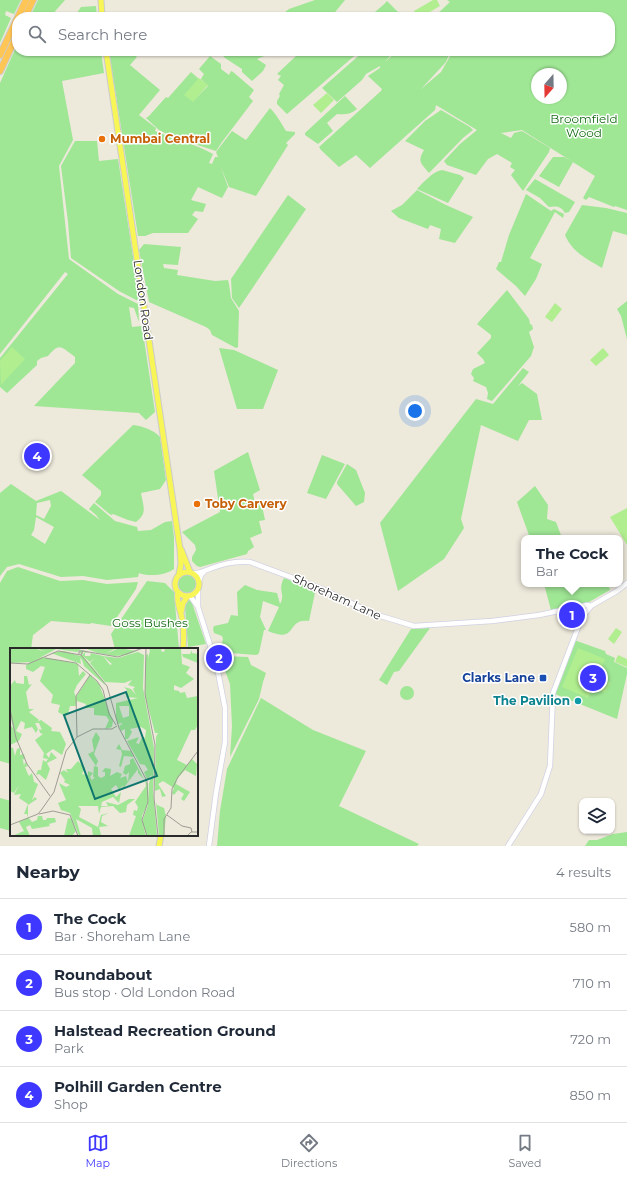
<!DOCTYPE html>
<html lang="en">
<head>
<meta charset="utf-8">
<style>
	:root { --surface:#fff; --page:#f6f6f7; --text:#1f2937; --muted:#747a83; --line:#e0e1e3; --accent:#3e37ff }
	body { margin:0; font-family:Montserrat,sans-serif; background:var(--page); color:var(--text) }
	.controls { position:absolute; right:12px; bottom:12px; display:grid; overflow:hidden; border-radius:8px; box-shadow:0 1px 3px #0004 }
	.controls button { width:36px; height:36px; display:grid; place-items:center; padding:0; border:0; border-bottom:1px solid var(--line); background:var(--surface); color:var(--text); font:20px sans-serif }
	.compass { position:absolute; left:531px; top:68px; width:36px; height:36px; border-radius:50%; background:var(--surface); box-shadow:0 1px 3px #0004; rotate:200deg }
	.you { position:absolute; left:415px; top:411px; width:14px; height:14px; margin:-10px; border:3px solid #fff; border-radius:50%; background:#1a73e8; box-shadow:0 0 0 6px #1a73e833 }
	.badge { display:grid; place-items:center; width:26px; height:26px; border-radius:50%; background:var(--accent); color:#fff; font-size:13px; font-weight:700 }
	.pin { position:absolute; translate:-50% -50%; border:2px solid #fff; box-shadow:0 1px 4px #0006 }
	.popup { position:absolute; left:521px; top:535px; width:102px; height:52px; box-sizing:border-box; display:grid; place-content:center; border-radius:8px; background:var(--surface); filter:drop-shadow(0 1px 3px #0005); font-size:13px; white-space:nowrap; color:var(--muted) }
	.popup b { font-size:15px; color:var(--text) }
	.popup::after { content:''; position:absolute; left:50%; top:100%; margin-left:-8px; border:8px solid transparent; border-top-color:var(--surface) }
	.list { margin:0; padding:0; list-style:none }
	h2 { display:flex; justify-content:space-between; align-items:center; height:52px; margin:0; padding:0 16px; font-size:17px }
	h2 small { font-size:13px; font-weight:400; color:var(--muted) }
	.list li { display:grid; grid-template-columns:26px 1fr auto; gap:12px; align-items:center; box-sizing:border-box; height:56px; padding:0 16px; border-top:1px solid var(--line) }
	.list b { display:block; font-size:15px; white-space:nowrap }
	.list p { margin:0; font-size:13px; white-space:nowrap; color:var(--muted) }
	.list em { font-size:13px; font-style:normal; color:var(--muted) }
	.icon { flex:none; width:22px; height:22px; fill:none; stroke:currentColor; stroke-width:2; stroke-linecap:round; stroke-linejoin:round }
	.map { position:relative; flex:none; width:627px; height:846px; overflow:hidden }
	.search { position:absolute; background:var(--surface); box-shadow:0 1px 3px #0004; left:12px; right:12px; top:12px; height:44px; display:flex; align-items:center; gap:10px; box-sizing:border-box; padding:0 14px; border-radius:16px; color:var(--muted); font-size:15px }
	.sheet { height:276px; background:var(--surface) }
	nav { display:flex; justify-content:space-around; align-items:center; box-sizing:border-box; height:56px; border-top:1px solid var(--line); background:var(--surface); font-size:11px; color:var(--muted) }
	nav a { display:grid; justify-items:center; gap:2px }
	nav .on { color:var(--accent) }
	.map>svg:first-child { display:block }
</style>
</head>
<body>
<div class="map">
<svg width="627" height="846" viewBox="0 0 627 846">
	<rect width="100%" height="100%" fill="#ede9db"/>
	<path fill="#9fe695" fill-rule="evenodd" d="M 0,0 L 21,0 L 14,14 L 6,11 L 5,15 L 11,18 L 0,43 Z
		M 38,0 L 65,0 L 50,17 L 30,17 Z
		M 315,0 L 345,0 L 331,17 L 279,17 L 289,9 Z
		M 447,0 L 627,0 L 627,210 L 615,206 L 614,207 L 589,197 L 586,200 L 583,198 L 595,176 L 522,130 L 501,133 L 511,138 L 514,133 L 522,131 L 550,148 L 549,152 L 523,191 L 511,175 L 515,170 L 510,167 L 512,163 L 497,154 L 488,159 L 476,175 L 447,165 L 444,161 L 460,144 L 477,130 L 436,105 L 435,110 L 370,168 L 356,155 L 339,167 L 321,150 L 319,147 L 381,91 L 382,89 L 368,76 L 380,68 L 380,66 L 366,74 L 362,80 L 337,102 L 322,88 L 364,51 L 394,51 L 385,62 L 397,51 L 444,51 L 449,55 L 446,62 L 421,89 L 441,72 L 453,51 L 610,51 L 610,17 L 435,16 L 450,2 ZM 537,74 L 561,74 L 561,98 L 537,98 Z
		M 387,1 L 401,15 L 398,17 L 369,17 C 375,11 381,8 387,1 Z
		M 96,6 L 97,17 L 74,17 L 81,7 Z
		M 17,45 L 17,51 L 101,51 L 104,73 L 62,81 L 73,140 L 59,166 L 69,259 L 118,294 L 138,304 L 139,322 L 134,308 L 129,307 L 132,327 L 142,326 L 155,412 L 146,420 L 139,413 L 34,406 L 75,363 L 75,357 C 61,347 60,342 48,356 L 41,358 L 37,361 L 37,365 L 7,393 L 0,387 L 0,358 L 68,274 L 65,272 L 0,354 L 0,83 Z
		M 109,51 L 131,51 L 137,57 L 130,65 L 160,90 L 139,115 L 156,128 L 155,131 C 175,139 195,144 213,154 L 209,163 L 212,164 L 215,157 L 218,157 L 216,152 L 232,131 L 246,140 L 270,108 C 277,115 281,123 286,131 L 295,132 L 295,134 L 286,143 L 288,145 L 256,196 L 229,187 L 220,165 L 228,187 L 222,198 L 198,187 L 191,200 L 206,204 L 203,212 L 195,211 L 192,215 L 198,219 L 188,233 L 153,233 L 145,236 L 138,236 Z
		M 219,51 L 266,51 L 269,54 L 257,59 L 266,65 L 263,71 L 252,81 L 242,72 L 242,69 L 225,58 Z
		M 303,51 L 360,51 L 287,114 L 277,104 L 277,101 L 280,96 L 279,94 L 284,85 L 278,80 L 281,76 L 277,74 L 296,56 L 297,56 Z
		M 210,56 L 221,64 L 221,69 L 229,75 L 231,71 L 233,72 L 254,90 L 249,97 L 253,101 L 222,142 L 220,140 L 222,142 L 216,151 L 173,137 L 159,130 L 146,118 L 149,116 L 166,97 L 168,98 L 191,72 L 199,79 L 193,101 L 208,86 L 201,79 L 204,74 L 199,69 Z
		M 345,96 L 357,109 C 351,114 345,115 337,114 L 328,122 L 327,123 L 333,131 L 318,144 L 305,135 L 305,133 Z
		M 441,110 L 470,127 L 473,130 L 463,138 L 429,173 C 421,163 417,162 424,150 L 405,141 L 425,121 Z
		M 75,141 L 97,141 L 99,161 L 118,159 L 140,302 L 119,291 L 71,258 L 68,222 L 61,166 Z
		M 553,157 L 564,157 L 573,162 L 559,187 L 539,176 Z
		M 442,170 L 460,175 L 464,178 L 448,203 L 417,189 C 424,182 432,172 442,170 Z
		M 535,179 L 575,202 L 569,212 L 565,213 C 561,206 556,206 549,207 L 540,198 L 526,190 Z
		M 417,190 L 446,205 L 473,217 L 455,243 L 439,239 L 441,229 L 430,225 L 428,229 L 399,218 L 391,211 L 402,205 Z
		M 526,194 L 551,211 L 554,209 L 564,214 L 563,218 L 555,212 L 530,258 L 542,264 L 536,279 L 525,296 L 516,286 L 496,269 L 499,262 L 501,262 L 509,235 Z
		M 288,195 L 306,209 L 239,308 L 232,298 L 231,279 Z
		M 582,205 L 606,208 L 627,213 L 627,235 L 613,231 L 602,268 C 587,259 572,252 565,235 Z
		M 144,244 L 181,247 L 178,265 L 163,264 L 164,268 L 178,270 L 177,275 L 215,281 L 228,280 L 229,284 L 231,298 L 239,311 L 238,347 L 236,348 L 212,335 L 210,330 L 206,327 L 149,302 L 139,250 Z
		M 507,290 L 529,319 L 530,324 L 532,325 L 533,329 L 529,332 L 534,347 L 531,356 L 492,401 L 487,399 L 488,393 L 486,387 L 473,381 L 474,378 L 471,374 L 473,369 L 485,363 L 483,359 L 477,353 L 491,338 L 491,335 L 477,324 Z
		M 627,301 L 627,339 L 621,316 L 617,309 Z
		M 219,348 L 234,350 L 278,370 L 263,409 L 237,409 Z
		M 523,368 L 529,372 L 518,386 L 522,383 L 537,394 L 542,420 L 529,420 L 518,441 L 481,425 L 461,519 L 464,528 L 444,559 L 398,591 L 380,523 L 476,399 L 493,404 Z
		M 133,425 C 142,426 154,430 160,437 L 166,480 L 160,489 L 141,493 C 143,506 148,513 136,522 L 128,520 L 113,514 L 111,515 C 105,511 101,506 95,502 L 101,495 L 101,491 L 82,475 Z
		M 248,452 L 260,490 L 253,494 L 255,503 L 261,501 L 265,520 L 259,521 L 262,533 L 250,538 L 254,547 L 248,551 L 247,554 L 200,567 L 197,566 L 192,561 L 192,557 L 196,550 L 195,545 L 182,532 L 220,512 L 214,471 Z
		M 322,455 L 345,464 L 326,499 L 307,493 Z
		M 347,464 L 356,470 L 365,493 L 364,502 L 356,506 L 337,484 L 337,482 Z
		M 11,484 L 36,501 L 61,491 L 100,520 L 96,515 L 89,509 L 94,503 L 115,521 L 137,527 L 138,531 L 151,530 L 165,522 L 172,521 L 174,537 L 174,569 C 167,575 148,577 139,573 L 138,577 L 107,580 L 83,576 L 61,577 L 19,564 L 7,567 L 0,576 L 0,493 ZM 50,500 L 51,506 L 44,519 L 36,515 L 37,503 ZM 36,517 L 54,527 L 45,544 L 31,535 L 34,530 Z
		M 535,486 L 548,505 L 547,519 L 556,522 L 562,538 L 530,538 L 517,502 Z
		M 18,567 L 60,581 L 83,580 L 107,584 L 138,582 L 136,589 L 111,626 L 91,623 L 90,624 L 51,621 L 33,635 L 31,649 L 11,649 L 11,764 L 0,761 L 0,583 L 7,571 Z
		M177 584a10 10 0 1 1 20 0a10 10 0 1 1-20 0Z
		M 284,578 L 307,587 L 308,585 L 316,588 L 309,621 C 285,618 299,644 268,631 L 279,607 L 263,601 L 260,617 L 266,630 L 264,630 L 259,653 L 257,655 L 218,652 L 217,646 L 222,643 L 223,639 L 222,636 L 214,633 L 213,629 L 214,626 L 228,623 L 231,615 L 238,616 L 237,592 L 245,585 L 257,590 L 277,593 L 280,604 C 286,594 277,591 284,578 Z
		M 147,581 L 165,583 L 174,592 L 179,649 L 115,649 L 111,634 Z
		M 544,584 L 608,584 L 610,590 L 589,602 L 551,610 Z
		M 189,599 L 192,603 L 206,644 L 188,647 L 185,607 Z
		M 430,628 L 399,671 L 394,672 L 387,685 L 379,680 L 411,629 Z
		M 574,640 L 605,651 L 606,654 L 615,658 L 614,662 L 627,668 L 627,674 L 617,719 L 555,694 Z
		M 223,656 L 248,657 L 251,665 L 266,673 L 263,682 L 259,699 L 230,757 L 232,726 L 230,684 L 221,660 Z
		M400 693a7 7 0 1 1 14 0a7 7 0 1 1-14 0Z
		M 261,698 L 313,730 L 366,751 L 339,806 L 419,844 L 417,846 L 217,846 L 220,811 L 227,769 Z
		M 0,798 L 11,801 L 11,831 L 0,828 Z
		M 627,832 L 627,846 L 585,846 L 589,840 L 597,840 L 613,834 Z"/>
	<path fill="#b1ee90" d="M 433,0 L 437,0 L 440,6 L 421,17 L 417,17 L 414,11 Z
		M 199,78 L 208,85 L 193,102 L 184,95 Z
		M 327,93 L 334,100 L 321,113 L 313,105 Z
		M 555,303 L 562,309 L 552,322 L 545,317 Z
		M 12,347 L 25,359 L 1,385 L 0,361 Z
		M 603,348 L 609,355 L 596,366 L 590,360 Z
		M 627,508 L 627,545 L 610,517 Z
		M 616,628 L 622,632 L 614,644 L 608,639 Z
		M 578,648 L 605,659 L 588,698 L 562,687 Z
		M 618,655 L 627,659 L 627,667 L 615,662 Z
		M 601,677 L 611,683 L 605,693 L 595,687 Z"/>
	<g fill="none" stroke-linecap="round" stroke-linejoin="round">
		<defs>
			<path id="secondary" d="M 194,573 L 198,573 C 216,567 229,560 250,562 L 320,588 L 374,614 L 414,626 L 492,621 L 539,615 L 587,605 L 591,606
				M 199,581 L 201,575 L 204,572
				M 198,590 L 198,607
				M 190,596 L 198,607 L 217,667 L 225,708 L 225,742 L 216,793 L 209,846
				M 508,846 L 541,794 L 550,766 L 553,693 L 582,617 L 591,606 L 617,591 L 627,583"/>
			<path id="primary" d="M 101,0 L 102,17
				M 106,51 L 180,549 L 181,564 L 179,574
				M 181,549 L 190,572
				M175 584a12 12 0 1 1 24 0a12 12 0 1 1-24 0Z
				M 178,592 C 176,600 179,606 181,614 C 184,625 184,638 183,649
				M 181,613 L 183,603 L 188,596
				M 159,846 L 161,835"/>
			<path id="highway" d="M 18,17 L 26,0
				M 25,17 L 33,0
				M 0,55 L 17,19
				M 0,71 L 17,35"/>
		</defs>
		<use href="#secondary" stroke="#d1d1e4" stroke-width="6"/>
		<use href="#primary" stroke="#ccc" stroke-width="7"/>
		<use href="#highway" stroke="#ccc" stroke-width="8"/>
		<use href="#secondary" stroke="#fff" stroke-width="4.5"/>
		<use href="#primary" stroke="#f7f656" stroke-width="5"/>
		<use href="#highway" stroke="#ffc555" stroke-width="6"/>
	</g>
	<g fill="#e8710a" stroke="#fff" stroke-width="1.5">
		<circle cx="102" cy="139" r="4"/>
		<circle cx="197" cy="504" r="4"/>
	</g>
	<rect fill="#1a4fb4" stroke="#fff" stroke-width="1.5" x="539" y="674" width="8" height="8" rx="2"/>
	<circle fill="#0f9aa8" stroke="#fff" stroke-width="1.5" cx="578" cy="701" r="4"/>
	<g text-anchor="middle" stroke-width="3" stroke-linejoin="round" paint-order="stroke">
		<g font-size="12" fill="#176b18" stroke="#fff">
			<text x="584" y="123">Broomfield<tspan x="584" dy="14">Wood</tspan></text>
			<text x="150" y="627">Goss Bushes</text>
		</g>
		<g font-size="12" font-weight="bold" fill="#c56008" stroke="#fff" text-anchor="start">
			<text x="110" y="143">Mumbai Central</text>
			<text x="205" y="508">Toby Carvery</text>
		</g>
		<g font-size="12" fill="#2a2a2a" stroke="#fff">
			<text transform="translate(143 300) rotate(82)" y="4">London Road</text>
			<text transform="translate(337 597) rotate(24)" y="4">Shoreham Lane</text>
		</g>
		<g font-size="12" font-weight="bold" fill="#164399" stroke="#fff" text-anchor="end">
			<text x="535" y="682">Clarks Lane</text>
		</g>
		<g font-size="12" font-weight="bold" fill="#0d838f" stroke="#fff" text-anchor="end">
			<text x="570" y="705">The Pavilion</text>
		</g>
	</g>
	<g transform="translate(10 648)">
		<rect width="188" height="188" fill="#ede9db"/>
		<path d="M 0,0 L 24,0 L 35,4 L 27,0 L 71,1 L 67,4 L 46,1 L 22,14 L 0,15 ZM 106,0 L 95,6 L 109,0 L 126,3 L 131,0 L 127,3 L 117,7 L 105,8 L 88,5 L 77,1 ZM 139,0 L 152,0 L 151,3 L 154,4 L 155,0 L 171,1 L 172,16 L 180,19 L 176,25 L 184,31 L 171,40 L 164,37 L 164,42 L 169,43 L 170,45 L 175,44 L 177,50 L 188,48 L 188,76 L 185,82 L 181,82 L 167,112 L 177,117 L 182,111 L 187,116 L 186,128 L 175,122 L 167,131 L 166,136 L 180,144 L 174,153 L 171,151 L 174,146 L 168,142 L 164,147 L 162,145 L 164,140 L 153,133 L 148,136 L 156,148 L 152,149 L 150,141 L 145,143 L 146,89 L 148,85 L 145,85 L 135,47 L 136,7 L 138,6 L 138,10 L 140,3 ZM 71,2 L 76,3 L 73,4 L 72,7 L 75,4 L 80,5 L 75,5 L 75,8 L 80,8 L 81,5 L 93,8 L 100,17 L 102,16 L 93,8 L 108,10 L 128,4 L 134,7 L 133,40 L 144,100 L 143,143 L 147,188 L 137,188 L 132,174 L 136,188 L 119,188 L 126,168 L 123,167 L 124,162 L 127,163 L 128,159 L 125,154 L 136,138 L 135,132 L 138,136 L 138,155 L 132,168 L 132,174 L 138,157 L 139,135 L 142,127 L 137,131 L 134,124 L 138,122 L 135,117 L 130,116 L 117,93 L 129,89 L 126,95 L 129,96 L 132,89 L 135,90 L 136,82 L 131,79 L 120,81 L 122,84 L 118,91 L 115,91 L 115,81 L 111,83 L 109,78 L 112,76 L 112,75 L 108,76 L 106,70 L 106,55 L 128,50 L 116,49 L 117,42 L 114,39 L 121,41 L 126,47 L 123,41 L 125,39 L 118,37 L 122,32 L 114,35 L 95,34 L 80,15 L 85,10 L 80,14 L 73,8 L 84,21 L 94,34 L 95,37 L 74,18 L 72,12 L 70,10 L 71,16 L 41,5 L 54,3 L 70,8 L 72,7 L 69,4 ZM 109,58 L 119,58 L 119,68 L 113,70 ZM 182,2 L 182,5 L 188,6 L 188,15 L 173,9 L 172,6 L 180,6 ZM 32,9 L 68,16 L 69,28 L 73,23 L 76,26 L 67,37 L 64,44 L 66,49 L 80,27 L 89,36 L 103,73 L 102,79 L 95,81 L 99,72 L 96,68 L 84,67 L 84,60 L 75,60 L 76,56 L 67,53 L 66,58 L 60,58 L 58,66 L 55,68 L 48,64 L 50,57 L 41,55 L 43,47 L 30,33 L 35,19 L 31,18 L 23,24 L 16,21 L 16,17 ZM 14,28 L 17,28 L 19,37 L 22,36 L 16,44 L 19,61 L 24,61 L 19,64 L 29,72 L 27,74 L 31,72 L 42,80 L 41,83 L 50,84 L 56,96 L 52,107 L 43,101 L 36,106 L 39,110 L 41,104 L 47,110 L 37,115 L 40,121 L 36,132 L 29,126 L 26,127 L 28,122 L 31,122 L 33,112 L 36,114 L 38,111 L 33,110 L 34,105 L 25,92 L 33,86 L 30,85 L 29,81 L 32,82 L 29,75 L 25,75 L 28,81 L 26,85 L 22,79 L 14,81 L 15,75 L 11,73 L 6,83 L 12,86 L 9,93 L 0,97 L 0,77 L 3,80 L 0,66 L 0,38 L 5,32 L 6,35 L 14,36 ZM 86,84 L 90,90 L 84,106 L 88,113 L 86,118 L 78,106 L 84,103 L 82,92 ZM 109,96 L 112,102 L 121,103 L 124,109 L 114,108 L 111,119 L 109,118 L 112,106 L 111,102 L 106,101 ZM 0,99 L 3,100 L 5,108 L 7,101 L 10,100 L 10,107 L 14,106 L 15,111 L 11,112 L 10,116 L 11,112 L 13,112 L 14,118 L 15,114 L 18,118 L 15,119 L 17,124 L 19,128 L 22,125 L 24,134 L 28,136 L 22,152 L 25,149 L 27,151 L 18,157 L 18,169 L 22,174 L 27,172 L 28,168 L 32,168 L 33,172 L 36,172 L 37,170 L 45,170 L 46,174 L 39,176 L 37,173 L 40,178 L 22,181 L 20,177 L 16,179 L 20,188 L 2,188 L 14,183 L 9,174 L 18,170 L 17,166 L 14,166 L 18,156 L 9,150 L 11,146 L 4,147 L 9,137 L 4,145 L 0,143 ZM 123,110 L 134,131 L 128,125 L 128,121 L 112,142 L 113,137 L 109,142 L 106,137 L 101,141 L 106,149 L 111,144 L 109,155 L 103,149 L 92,154 L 91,158 L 98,158 L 96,154 L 108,157 L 119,151 L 125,151 L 117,157 L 116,164 L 110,165 L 103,158 L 91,159 L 89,166 L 88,158 L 68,158 L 71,161 L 69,169 L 88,179 L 91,167 L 99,165 L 92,168 L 91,174 L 98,178 L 89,179 L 91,187 L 88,188 L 83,188 L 82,180 L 66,171 L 71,188 L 69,188 L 60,165 L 51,162 L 48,155 L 56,152 L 49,135 L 56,139 L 60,137 L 54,134 L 55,132 L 50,125 L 54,122 L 58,125 L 56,121 L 61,121 L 68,113 L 75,120 L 72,126 L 78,127 L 78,123 L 83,125 L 80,129 L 82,132 L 85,129 L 83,129 L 84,118 L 88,119 L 88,128 L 91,130 L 95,128 L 95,124 L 92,124 L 95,120 L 101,121 L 100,128 L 107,124 L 112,126 L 110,130 L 116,128 L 118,134 L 119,124 L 116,127 L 113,125 L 115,118 L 120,116 L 120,112 ZM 146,154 L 147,157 L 154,160 L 156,168 L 154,188 L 149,188 ZM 58,170 L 62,171 L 66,183 L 62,188 L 54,188 Z" fill="#9fe695" fill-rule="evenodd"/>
		<path fill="none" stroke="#9f9d94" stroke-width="1" d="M 136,0 L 135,46 L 145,97 L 144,150 L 148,188M 73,3 L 108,9 L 133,0M 71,7 L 97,38 L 109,80 L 137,133 L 138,154 L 132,172 L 137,188M 35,10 L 66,15 L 87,33 L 93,42 L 99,66 L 106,77M 0,15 L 18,16 L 48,3 L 71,7 L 73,3 L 69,3 L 69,6M 0,61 L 6,90 L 17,116 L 40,148M 67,89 L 66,48 L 80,27M 29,166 L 43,163 L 60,167 L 68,188M 157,167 L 172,178 L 181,180 L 182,184M 0,177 L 28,166 L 32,161 L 44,144 L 56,103 L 67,89 L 83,81 L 102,81 L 107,78M 154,188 L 154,171 L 161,160 L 162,141 L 168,129 L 188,103M 177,188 L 181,184 L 188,184"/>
		<path fill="#0f766e" fill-opacity="0.15" stroke="#0f766e" stroke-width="2" d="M 116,44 L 147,128 L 85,151 L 54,67 Z"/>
		<rect width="188" height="188" fill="none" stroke="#2a2a2a" stroke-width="2"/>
	</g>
</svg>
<div class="controls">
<button><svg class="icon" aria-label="layers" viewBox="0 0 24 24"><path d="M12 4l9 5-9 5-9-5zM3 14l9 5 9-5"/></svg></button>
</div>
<svg class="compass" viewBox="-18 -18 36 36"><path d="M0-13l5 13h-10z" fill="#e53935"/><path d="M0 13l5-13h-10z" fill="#747a83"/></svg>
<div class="you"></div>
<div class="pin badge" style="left:572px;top:615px">1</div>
<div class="popup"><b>The Cock</b>Bar</div>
<div class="pin badge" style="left:219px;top:658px">2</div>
<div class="pin badge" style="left:593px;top:678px">3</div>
<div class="pin badge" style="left:37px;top:456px">4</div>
<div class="search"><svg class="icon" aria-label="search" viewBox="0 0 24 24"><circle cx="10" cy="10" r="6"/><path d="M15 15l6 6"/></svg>Search here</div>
</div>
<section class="sheet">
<h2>Nearby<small>4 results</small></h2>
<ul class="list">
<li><span class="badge">1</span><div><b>The Cock</b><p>Bar · Shoreham Lane</p></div><em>580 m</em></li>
<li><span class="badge">2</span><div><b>Roundabout</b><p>Bus stop · Old London Road</p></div><em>710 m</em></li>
<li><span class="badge">3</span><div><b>Halstead Recreation Ground</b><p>Park</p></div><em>720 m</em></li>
<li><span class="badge">4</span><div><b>Polhill Garden Centre</b><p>Shop</p></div><em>850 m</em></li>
</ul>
</section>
<nav>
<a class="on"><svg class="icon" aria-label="map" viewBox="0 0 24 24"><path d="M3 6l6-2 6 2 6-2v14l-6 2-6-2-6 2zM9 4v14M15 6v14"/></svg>Map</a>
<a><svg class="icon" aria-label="directions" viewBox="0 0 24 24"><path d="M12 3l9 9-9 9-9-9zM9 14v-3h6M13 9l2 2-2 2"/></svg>Directions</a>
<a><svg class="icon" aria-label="saved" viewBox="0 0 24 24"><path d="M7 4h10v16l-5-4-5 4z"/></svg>Saved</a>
</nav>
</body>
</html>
